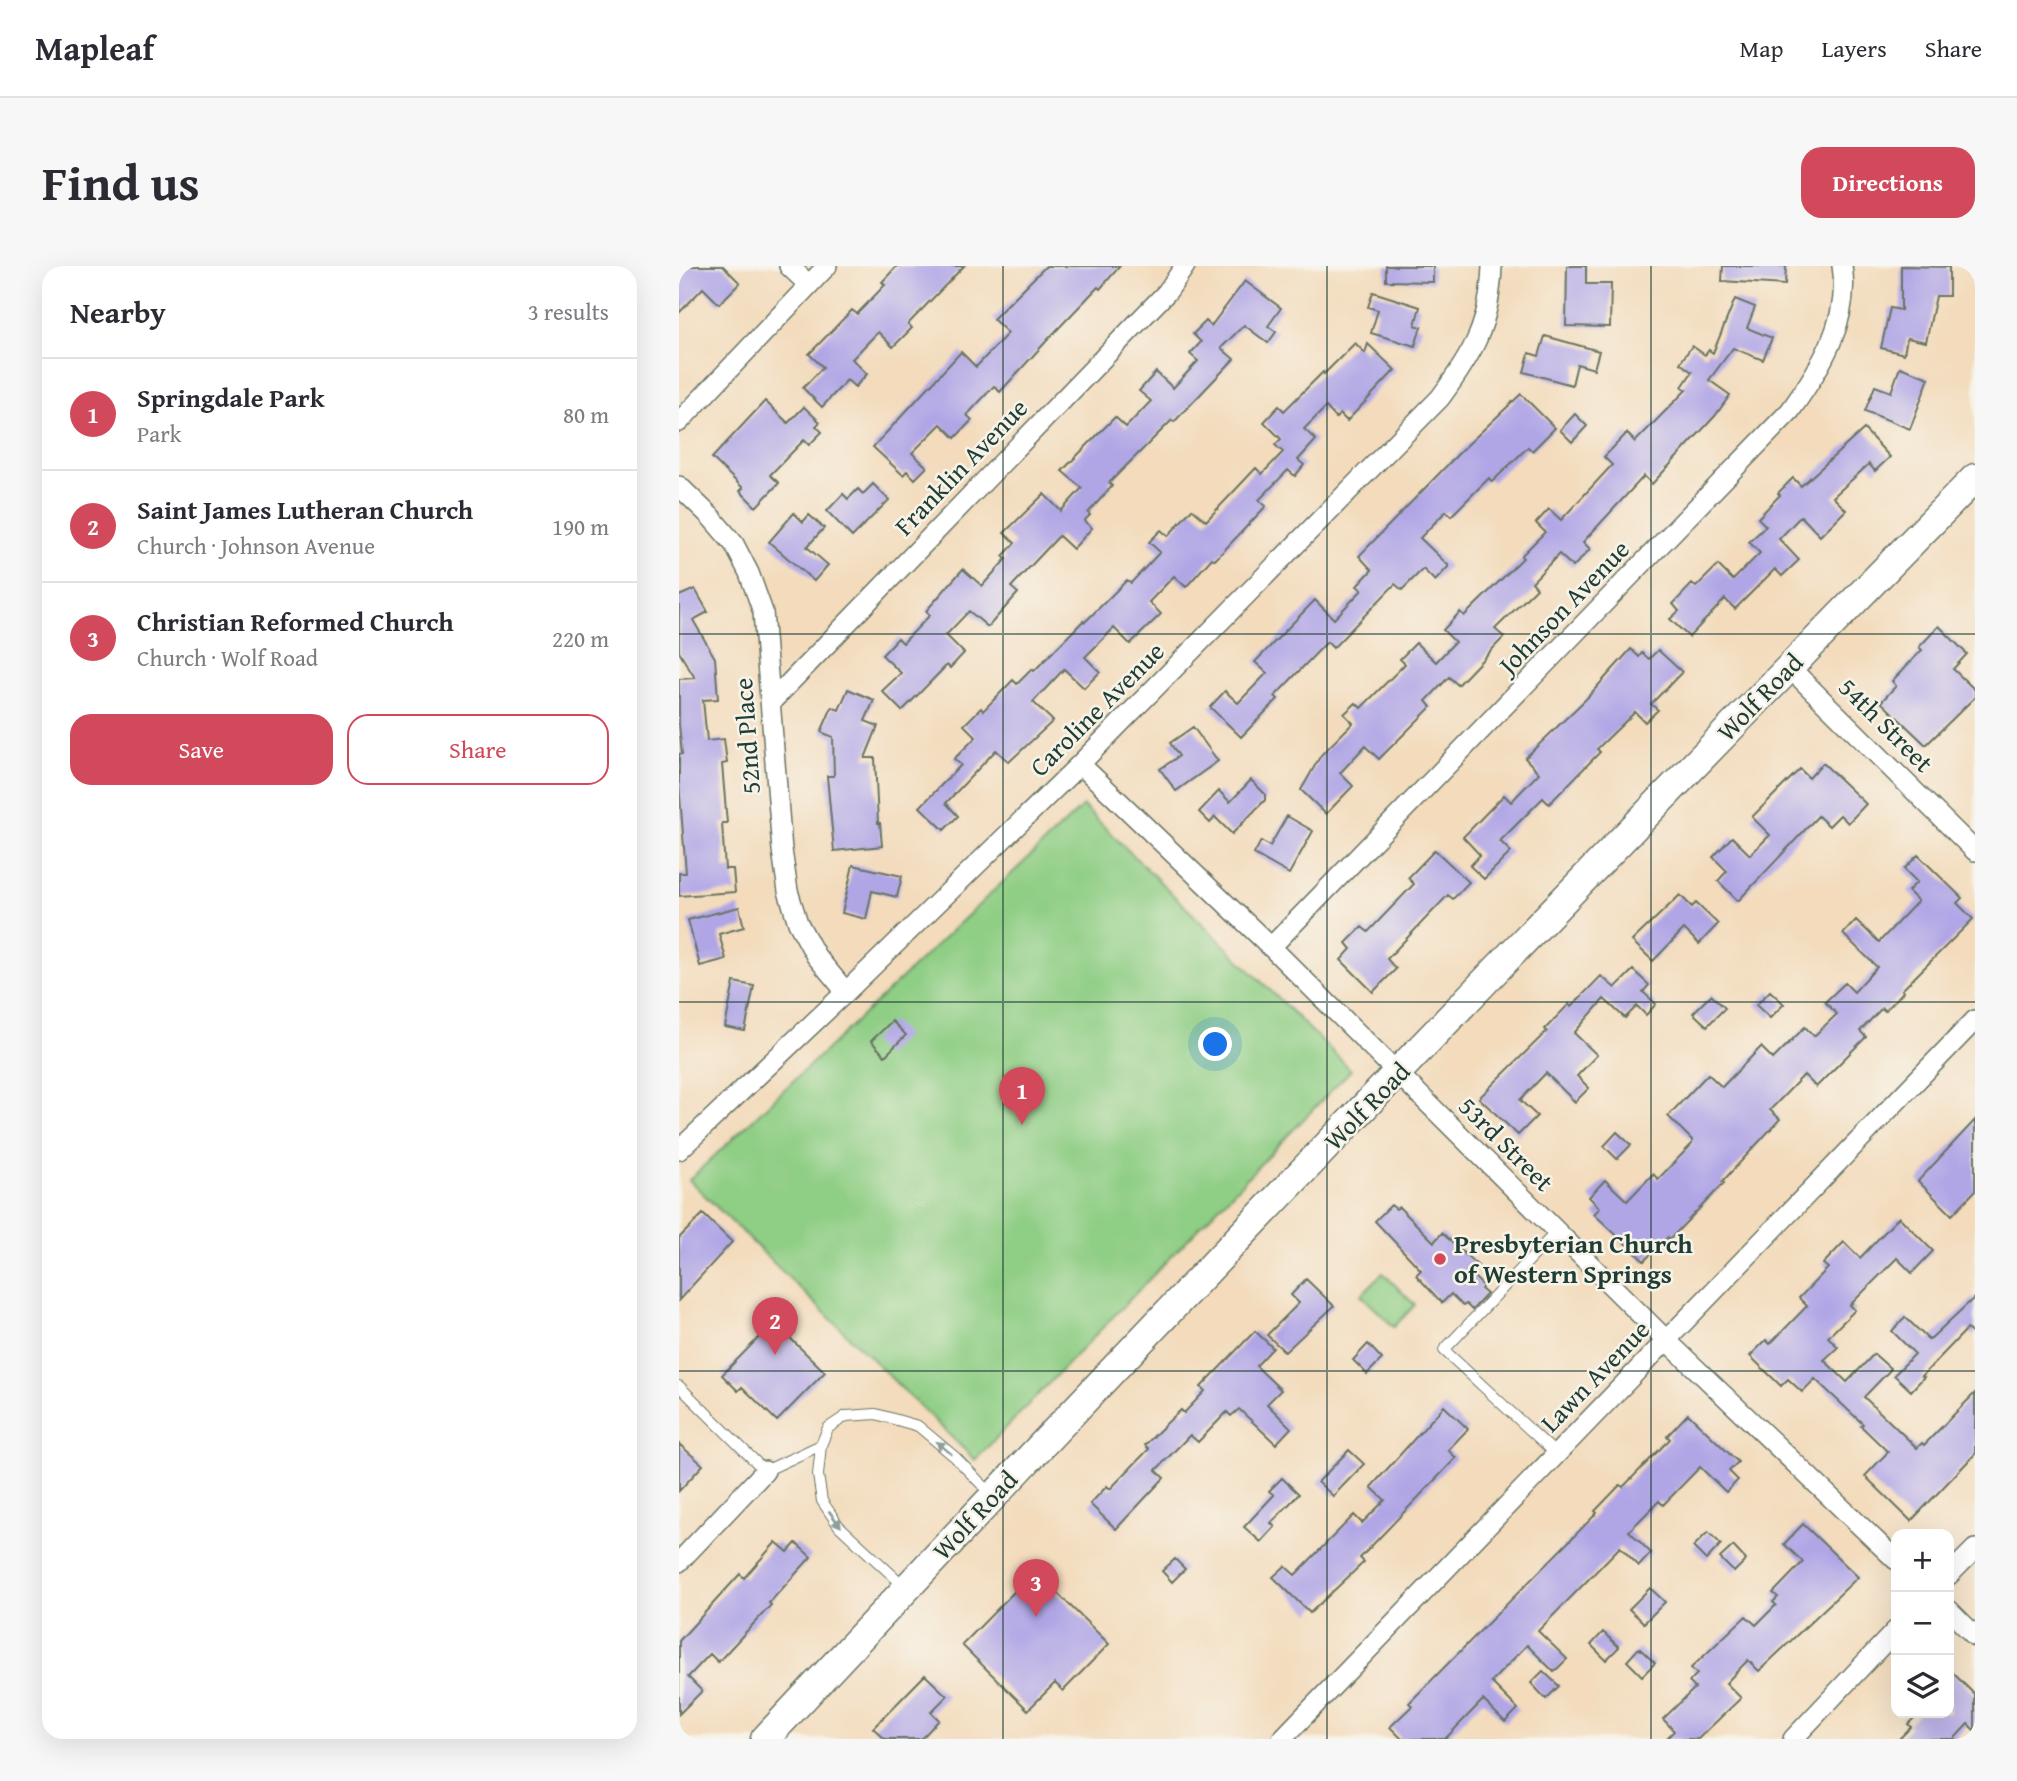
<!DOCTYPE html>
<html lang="en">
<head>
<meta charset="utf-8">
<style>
	:root { --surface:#fff; --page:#f7f7f7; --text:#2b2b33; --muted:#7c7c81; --line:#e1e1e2; --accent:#d1495b }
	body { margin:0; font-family:"Gentium Book Plus",serif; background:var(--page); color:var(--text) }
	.controls { position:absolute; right:21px; bottom:21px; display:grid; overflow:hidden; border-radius:14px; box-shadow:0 7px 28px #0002 }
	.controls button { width:63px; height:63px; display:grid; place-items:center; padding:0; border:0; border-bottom:2px solid var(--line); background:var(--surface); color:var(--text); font:35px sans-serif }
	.you { position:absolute; left:537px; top:779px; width:24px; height:24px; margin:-18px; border:5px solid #fff; border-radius:50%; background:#1a73e8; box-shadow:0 0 0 10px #1a73e833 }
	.badge { display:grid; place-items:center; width:46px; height:46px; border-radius:50%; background:var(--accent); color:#fff; font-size:23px; font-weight:700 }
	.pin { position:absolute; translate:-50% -58px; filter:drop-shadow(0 2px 4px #0008) }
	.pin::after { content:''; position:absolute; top:37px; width:24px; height:21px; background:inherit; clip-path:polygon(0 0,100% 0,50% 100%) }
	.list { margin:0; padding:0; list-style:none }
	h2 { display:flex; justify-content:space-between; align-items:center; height:91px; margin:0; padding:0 28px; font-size:30px }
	h2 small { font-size:23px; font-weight:400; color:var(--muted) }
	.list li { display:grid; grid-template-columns:46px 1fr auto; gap:21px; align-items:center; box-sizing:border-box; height:112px; padding:0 28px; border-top:2px solid var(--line) }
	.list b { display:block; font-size:26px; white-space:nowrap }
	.list p { margin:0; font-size:23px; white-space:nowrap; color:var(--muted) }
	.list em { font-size:23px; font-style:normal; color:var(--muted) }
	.actions { display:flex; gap:14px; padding:21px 28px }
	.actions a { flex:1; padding:16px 0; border:2px solid var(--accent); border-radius:21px; text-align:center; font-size:24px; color:var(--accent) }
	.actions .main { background:var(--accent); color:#fff }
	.icon { flex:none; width:38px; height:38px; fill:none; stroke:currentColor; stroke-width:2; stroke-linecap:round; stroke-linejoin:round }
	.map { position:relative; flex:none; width:1296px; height:1473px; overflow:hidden; border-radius:21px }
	header { display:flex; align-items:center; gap:42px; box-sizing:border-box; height:98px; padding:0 35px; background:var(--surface); border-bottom:2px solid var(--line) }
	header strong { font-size:33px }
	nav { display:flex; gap:38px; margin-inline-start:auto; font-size:24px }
	.intro { display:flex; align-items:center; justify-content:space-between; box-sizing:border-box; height:168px; padding:0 42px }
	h1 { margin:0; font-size:49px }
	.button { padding:18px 32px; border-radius:21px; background:var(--accent); color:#fff; font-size:24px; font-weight:700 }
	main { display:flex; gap:42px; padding:0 42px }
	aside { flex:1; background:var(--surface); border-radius:21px; box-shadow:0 7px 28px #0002 }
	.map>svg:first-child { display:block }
</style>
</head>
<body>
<header>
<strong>Mapleaf</strong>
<nav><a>Map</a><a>Layers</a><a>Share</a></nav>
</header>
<div class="intro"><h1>Find us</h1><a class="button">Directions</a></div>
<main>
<aside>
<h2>Nearby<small>3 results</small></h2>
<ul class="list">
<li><span class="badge">1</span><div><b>Springdale Park</b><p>Park</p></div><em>80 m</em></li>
<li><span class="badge">2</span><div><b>Saint James Lutheran Church</b><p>Church · Johnson Avenue</p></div><em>190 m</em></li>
<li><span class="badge">3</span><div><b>Christian Reformed Church</b><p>Church · Wolf Road</p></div><em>220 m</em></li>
</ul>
<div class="actions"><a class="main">Save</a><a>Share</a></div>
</aside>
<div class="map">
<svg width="1296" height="1473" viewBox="0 0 1296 1473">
	<rect width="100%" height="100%" fill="#f7f3e8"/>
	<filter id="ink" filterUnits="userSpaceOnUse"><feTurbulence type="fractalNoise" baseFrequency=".0143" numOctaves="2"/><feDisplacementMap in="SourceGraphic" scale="14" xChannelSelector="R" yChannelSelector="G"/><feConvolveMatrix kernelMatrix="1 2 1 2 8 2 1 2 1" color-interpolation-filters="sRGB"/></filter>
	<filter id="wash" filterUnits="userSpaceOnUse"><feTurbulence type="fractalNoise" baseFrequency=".00686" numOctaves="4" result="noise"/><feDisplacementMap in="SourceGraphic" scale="28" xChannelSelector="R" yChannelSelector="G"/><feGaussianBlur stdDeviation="1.57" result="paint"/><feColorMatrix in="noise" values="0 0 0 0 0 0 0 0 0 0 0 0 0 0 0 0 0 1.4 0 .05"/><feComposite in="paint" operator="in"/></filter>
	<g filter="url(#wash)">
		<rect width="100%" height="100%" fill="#f3dbbc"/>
		<path fill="#8fce85" stroke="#57865c" stroke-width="2" d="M 404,540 L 672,804 L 296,1194 L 10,914 Z
			M 704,1007 L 736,1039 L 715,1061 L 682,1029 Z"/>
		<g id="blocks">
			<path fill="#b0a6e6" d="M 5,0 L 44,0 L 61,17 L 40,38 L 24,22 L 0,47 L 0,5 Z
				M 218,0 L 285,0 L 229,58 L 233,62 L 214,81 L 199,66 L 173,93 L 188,108 L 176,121 L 168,114 L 143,141 L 124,122 L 144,101 L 130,88 L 173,44 L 178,48 L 206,19 L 203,16 Z
				M 367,0 L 441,0 L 421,23 L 419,21 L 373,69 L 321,126 L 315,120 L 288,149 L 293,154 L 276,172 L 262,158 L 233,187 L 248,201 L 236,213 L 228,205 L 224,209 L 194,181 L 282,86 L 297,101 L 329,67 L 314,53 Z
				M 707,0 L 754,0 L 754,16 L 707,15 Z
				M 888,0 L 907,0 L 907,18 L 932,18 L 931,61 L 887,60 Z
				M 1044,0 L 1107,0 L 1106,19 L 1043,15 Z
				M 1222,0 L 1270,1 L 1270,30 L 1257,30 L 1247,76 L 1228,72 L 1225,88 L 1202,82 L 1211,42 L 1222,44 Z
				M 566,15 L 602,42 L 589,60 L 597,66 L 589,77 L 565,59 L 542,82 L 555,93 L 495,156 L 493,154 L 430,217 L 433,220 L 409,247 L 411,249 L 405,255 L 413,262 L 394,283 L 380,270 L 332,321 L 339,327 L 309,361 L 290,345 L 267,369 L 285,387 L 271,402 L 268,399 L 223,445 L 203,425 L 222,407 L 203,389 L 219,372 L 224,377 L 251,349 L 247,345 L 284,303 L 303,320 L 327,293 L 324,290 L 336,277 L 325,267 L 365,228 L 382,245 L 403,222 L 383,205 L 436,151 L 447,161 L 472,135 L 460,125 L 477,106 L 494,122 L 519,95 L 511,88 L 522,76 L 514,68 L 527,55 L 532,60 Z
				M 694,26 L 741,41 L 736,59 L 742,61 L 736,80 L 692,67 L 699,44 L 689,41 Z
				M 1056,33 L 1076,41 L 1068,62 L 1093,72 L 1084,94 L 1054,82 L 1030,114 L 1051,129 L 1036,150 L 973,218 L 965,210 L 904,276 L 911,283 L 894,301 L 880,288 L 853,316 L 858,322 L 816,363 L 825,371 L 779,419 L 770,411 L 747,435 L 752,441 L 700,493 L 686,480 L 661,507 L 674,520 L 647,548 L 622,524 L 642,489 L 674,457 L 665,448 L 677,437 L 682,442 L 726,398 L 721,393 L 737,377 L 757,396 L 776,376 L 764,364 L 781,346 L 785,350 L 844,292 L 842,290 L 866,266 L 857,257 L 870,243 L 882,254 L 933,199 L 925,191 L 948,167 L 956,176 L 1007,124 L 1003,121 L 1013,106 L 1001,97 L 1013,80 L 1026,89 L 1030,84 L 1034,87 Z
				M 866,70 L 920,85 L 915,103 L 898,98 L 893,119 L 845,106 L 850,87 L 860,90 Z
				M 676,77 L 686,87 L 689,78 L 716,104 L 668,155 L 661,148 L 657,152 L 647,141 L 625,163 L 637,174 L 619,194 L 625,199 L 616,210 L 609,204 L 580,234 L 587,240 L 536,294 L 533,292 L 507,321 L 495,310 L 470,336 L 482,348 L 451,378 L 435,362 L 406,391 L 421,406 L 405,422 L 385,403 L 354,436 L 374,455 L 330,496 L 317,484 L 267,537 L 279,550 L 265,564 L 241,541 L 282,499 L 275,493 L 297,471 L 285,459 L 302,442 L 304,445 L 334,414 L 338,418 L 353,403 L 355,405 L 404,355 L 406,356 L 448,314 L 452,317 L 481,286 L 470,276 L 482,264 L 489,270 L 513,243 L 527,255 L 577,202 L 583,208 L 604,186 L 596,179 L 602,173 L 585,156 L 600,140 L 605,145 L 644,106 L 645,108 Z
				M 1221,101 L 1250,112 L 1231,163 L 1186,145 L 1196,120 L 1212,126 Z
				M 842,128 L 876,162 L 853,185 L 849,181 L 813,216 L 810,212 L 772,250 L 767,245 L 741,272 L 770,300 L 756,315 L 744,303 L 723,324 L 716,318 L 654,382 L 648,376 L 596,430 L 599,433 L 562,471 L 531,441 L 546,425 L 559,437 L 588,407 L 576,396 L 636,334 L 655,353 L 683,324 L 678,320 L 693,304 L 680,290 L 783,184 Z
				M 86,135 L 109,157 L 125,141 L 141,156 L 137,160 L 143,166 L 130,179 L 125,174 L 91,209 L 100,217 L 77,241 L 61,225 L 64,222 L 33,192 Z
				M 896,148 L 908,160 L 893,176 L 881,164 Z
				M 1185,163 L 1211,191 L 1196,205 L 1190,198 L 1154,231 L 1167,244 L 1141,270 L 1122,250 L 1100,273 L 1120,294 L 1103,310 L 1096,303 L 1056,343 L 1046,333 L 1010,371 L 991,353 L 1000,345 L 994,338 L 1013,318 L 1017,321 L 1039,299 L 1054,314 L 1081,287 L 1070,276 L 1087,260 L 1079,252 L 1101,229 L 1099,227 L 1114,212 L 1122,220 Z
				M 194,218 L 210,234 L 173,271 L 148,245 L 164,228 L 169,233 L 179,223 L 184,228 Z
				M 115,247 L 124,256 L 130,249 L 145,262 L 128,281 L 149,299 L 135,315 L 90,276 Z
				M 16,323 L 29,346 L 14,354 L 36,392 L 39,433 L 24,434 L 28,475 L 45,473 L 48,497 L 43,498 L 48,557 L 43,557 L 46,603 L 54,603 L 56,626 L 0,630 L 0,607 L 7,607 L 0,517 L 0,488 L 3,488 L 0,458 L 0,413 L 16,412 L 0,386 L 0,330 Z
				M 1260,360 L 1288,388 L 1274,403 L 1296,424 L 1296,431 L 1247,479 L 1202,436 L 1217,420 L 1213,415 L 1243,384 L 1240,381 Z
				M 952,383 L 960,391 L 963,387 L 970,393 L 979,384 L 1003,406 L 972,438 L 979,444 L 966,456 L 956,446 L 918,483 L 921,486 L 870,538 L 864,532 L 821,575 L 832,586 L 805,613 L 791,600 L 801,589 L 784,571 L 825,529 L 832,536 L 860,507 L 846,492 L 907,433 Z
				M 169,423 L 195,434 L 186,455 L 199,460 L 186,492 L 196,492 L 199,557 L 201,557 L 203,580 L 155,585 L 148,510 L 155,510 L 154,471 L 142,466 L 153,441 L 160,444 Z
				M 514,461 L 539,495 L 497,525 L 481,503 L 500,490 L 491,477 Z
				M 1144,497 L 1187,538 L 1169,557 L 1161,549 L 1150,560 L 1139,550 L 1059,635 L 1039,615 L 1048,605 L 1034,591 L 1053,571 L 1071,589 L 1091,569 L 1073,551 L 1121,503 L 1130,512 Z
				M 572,514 L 586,528 L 586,534 L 553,568 L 536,551 L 531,557 L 520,546 L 540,525 L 551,536 Z
				M 608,550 L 634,565 L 610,608 L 575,588 L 582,575 L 591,580 Z
				M 756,584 L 790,616 L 774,633 L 769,629 L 708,693 L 717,703 L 694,726 L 662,694 L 672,683 L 667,677 L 683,661 L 689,666 L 735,618 L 729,612 Z
				M 1239,589 L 1283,632 L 1278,637 L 1294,653 L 1223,724 L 1224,726 L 1206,745 L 1203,742 L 1181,765 L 1187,771 L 1137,821 L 1125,809 L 1091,844 L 1101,853 L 1043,916 L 1045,917 L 991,973 L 989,971 L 965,995 L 915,948 L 921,942 L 910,931 L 926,914 L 948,935 L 974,908 L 979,913 L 1013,878 L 1013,874 L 989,850 L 1029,808 L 1043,821 L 1082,781 L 1094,793 L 1126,761 L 1135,770 L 1158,748 L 1146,736 L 1166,717 L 1175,726 L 1198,701 L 1164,668 L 1177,654 L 1200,676 L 1239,635 L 1229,625 L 1238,616 L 1225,603 Z
				M 174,599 L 223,610 L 218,631 L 193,625 L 187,653 L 163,647 Z
				M 1001,629 L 1013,641 L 1017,637 L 1039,658 L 1020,678 L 1005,663 L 974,695 L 953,675 Z
				M 60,641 L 65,661 L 40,668 L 47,693 L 21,700 L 9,654 Z
				M 954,704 L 970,719 L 964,726 L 977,738 L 967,749 L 958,740 L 946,752 L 925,733 L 895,767 L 918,789 L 898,810 L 910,822 L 896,836 L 867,807 L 841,834 L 858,850 L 839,869 L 800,832 L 868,765 L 866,763 L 890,738 L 892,741 L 922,710 L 936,722 Z
				M 55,716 L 75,720 L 66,765 L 46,761 Z
				M 1091,725 L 1105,738 L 1091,752 L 1077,739 Z
				M 1032,729 L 1046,742 L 1028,760 L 1014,747 Z
				M 213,755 L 227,769 L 206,790 L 192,775 Z
				M 1296,854 L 1296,925 L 1273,949 L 1239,915 Z
				M 938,866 L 952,879 L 938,893 L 925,880 Z
				M 712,939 L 717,943 L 720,941 L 755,976 L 763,967 L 799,1000 L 792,1008 L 804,1020 L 802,1023 L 808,1028 L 793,1044 L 787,1038 L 784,1040 L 772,1028 L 763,1037 L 737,1009 L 742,1004 L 696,955 Z
				M 24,948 L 53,976 L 0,1034 L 0,972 Z
				M 1220,951 L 1254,985 L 1233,1007 L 1218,992 L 1171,1039 L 1176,1044 L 1149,1071 L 1159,1081 L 1145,1094 L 1168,1116 L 1195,1088 L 1212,1103 L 1185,1131 L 1238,1182 L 1243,1177 L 1245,1179 L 1296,1127 L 1296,1188 L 1232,1255 L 1186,1210 L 1209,1186 L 1182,1160 L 1184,1158 L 1136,1113 L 1123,1126 L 1109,1113 L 1102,1120 L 1071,1090 L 1087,1074 L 1091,1078 L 1128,1040 L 1120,1032 L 1149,1002 L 1144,998 L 1165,976 L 1181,992 Z
				M 627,1013 L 655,1040 L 606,1086 L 588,1069 L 620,1037 L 612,1029 Z
				M 1296,1031 L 1296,1070 L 1288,1063 L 1243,1110 L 1245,1111 L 1232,1125 L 1215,1109 L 1236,1088 L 1213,1065 L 1226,1051 L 1250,1074 Z
				M 100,1051 L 116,1067 L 111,1072 L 146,1106 L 98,1155 L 63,1121 L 59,1125 L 43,1109 Z
				M 576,1065 L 594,1082 L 577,1100 L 602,1124 L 588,1138 L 612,1162 L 597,1178 L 560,1143 L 552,1150 L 548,1146 L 519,1176 L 511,1169 L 477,1204 L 485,1212 L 437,1263 L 411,1238 L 428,1220 L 431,1223 L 470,1183 L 466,1179 L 489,1156 L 502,1144 L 505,1147 L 526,1125 L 522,1121 Z
				M 689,1078 L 703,1093 L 688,1108 L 674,1094 Z
				M 765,1140 L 789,1163 L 769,1184 L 777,1192 L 681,1292 L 685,1296 L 631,1347 L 594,1311 L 606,1300 L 616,1309 L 675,1249 L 683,1257 L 706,1234 L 692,1221 Z
				M 1009,1148 L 1059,1196 L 1050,1205 L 1059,1214 L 1047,1226 L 1021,1201 L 984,1239 L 980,1235 L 950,1265 L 972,1287 L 960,1300 L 941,1281 L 859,1365 L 888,1393 L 875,1406 L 848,1379 L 812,1416 L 839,1443 L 826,1456 L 804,1434 L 766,1473 L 723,1473 L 711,1461 L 733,1440 L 730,1437 L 918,1247 L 916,1245 L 941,1219 L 944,1221 L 991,1173 L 988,1170 Z
				M 0,1178 L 24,1199 L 0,1225 Z
				M 670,1184 L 685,1198 L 654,1230 L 639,1216 Z
				M 603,1212 L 620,1228 L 592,1257 L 596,1261 L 582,1276 L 565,1261 L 595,1229 L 590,1225 Z
				M 1124,1258 L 1179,1311 L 1080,1405 L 1069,1394 L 1047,1417 L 1062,1432 L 1019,1473 L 987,1473 L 995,1465 L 984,1453 L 1016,1422 L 1010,1416 L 1018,1408 L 1012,1402 L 1067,1350 L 1077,1359 L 1097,1339 L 1094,1336 L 1099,1331 L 1094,1327 L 1124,1296 L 1105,1278 Z
				M 1029,1266 L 1042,1278 L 1027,1294 L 1014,1281 Z
				M 97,1276 L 109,1286 L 117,1277 L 132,1291 L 90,1337 L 92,1339 L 39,1396 L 31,1388 L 9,1411 L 23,1425 L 0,1448 L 0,1375 L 61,1308 L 65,1312 Z
				M 1054,1280 L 1067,1294 L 1055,1306 L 1041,1292 Z
				M 496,1293 L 506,1303 L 493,1316 L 483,1305 Z
				M 356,1305 L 430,1378 L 384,1425 L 376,1417 L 349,1444 L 283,1379 L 338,1323 L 334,1319 L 345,1308 L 349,1312 Z
				M 971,1322 L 986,1336 L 965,1357 L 950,1343 Z
				M 924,1366 L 940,1381 L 927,1394 L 912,1379 Z
				M 960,1382 L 976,1397 L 963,1410 L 948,1395 Z
				M 1270,1403 L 1296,1429 L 1296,1465 L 1289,1458 L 1275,1473 L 1220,1473 L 1232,1461 L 1229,1458 L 1240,1447 L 1270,1447 Z
				M 864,1405 L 880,1420 L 867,1433 L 852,1417 Z
				M 246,1409 L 268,1430 L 252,1446 L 260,1454 L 242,1473 L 206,1473 L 194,1462 Z"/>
		</g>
	</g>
	<g filter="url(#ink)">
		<use href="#blocks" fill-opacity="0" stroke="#697464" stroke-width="2"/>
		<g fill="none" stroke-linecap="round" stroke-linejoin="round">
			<defs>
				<path id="lane" d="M 0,1120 L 86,1205 L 142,1179
					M 877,1188 L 765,1084 L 878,965
					M 225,1320 L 160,1260 L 143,1235 L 139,1209 L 142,1179 L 149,1162 L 167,1150 L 197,1148 L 239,1160 L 276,1191 L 313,1229"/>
				<path id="street" d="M 110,0 L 130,19
					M 0,156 L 148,0
					M 0,220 L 31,250 L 55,278 L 70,307 L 84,346 L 103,584 L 109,625 L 119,657 L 137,690 L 167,726
					M 1110,401 L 1296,585
					M 92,436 L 488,26 L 506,0
					M 401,498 L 592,681 L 987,1074 L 1217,1294
					M 592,681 L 1111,145 C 1141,103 1172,54 1163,0
					M 0,884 L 167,726 L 401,498 L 761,132 C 795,86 811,58 813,0
					M 0,1296 L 86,1205
					M 1270,1309 L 1296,1283
					M 1270,1344 L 1296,1370
					M 603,1473 L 1296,754
					M 1114,1473 L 1217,1364"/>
				<path id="secondary" d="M 86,1473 C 484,1048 888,627 1296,212"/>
			</defs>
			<use href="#lane" stroke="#697464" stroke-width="12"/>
			<use href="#street" stroke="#697464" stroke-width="22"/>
			<use href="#secondary" stroke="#697464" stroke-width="31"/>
			<use href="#lane" stroke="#fff" stroke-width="10"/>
			<use href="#street" stroke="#fff" stroke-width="19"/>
			<use href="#secondary" stroke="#fff" stroke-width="28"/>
		</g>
		<defs><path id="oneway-solid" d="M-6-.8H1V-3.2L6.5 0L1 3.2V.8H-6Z" transform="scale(1.75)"/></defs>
		<g fill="#8f9e9a">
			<use href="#oneway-solid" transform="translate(265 1182) rotate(-140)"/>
			<use href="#oneway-solid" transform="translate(156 1253) rotate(53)"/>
		</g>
	</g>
	<path fill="none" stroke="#1f3d34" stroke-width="2" stroke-opacity="0.55" d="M 324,0 L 324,1473M 648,0 L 648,1473M 972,0 L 972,1473M 0,368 L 1296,368M 0,736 L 1296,736M 0,1105 L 1296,1105"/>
	<circle fill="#d1495b" stroke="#f7f3e8" stroke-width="2.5" cx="761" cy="993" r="7"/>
	<g text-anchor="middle" stroke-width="5" stroke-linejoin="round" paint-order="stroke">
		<g font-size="26" fill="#1f3d34" stroke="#f7f3e8">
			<text transform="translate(282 201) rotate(-46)" y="9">Franklin Avenue</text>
			<text transform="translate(885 341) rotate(-46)" y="9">Johnson Avenue</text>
			<text transform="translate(1081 431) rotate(-46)" y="9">Wolf Road</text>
			<text transform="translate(418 443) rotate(-45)" y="9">Caroline Avenue</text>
			<text transform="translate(1207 459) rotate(45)" y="9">54th Street</text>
			<text transform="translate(68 470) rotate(-94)" y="9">52nd Place</text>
			<text transform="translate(688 840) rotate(-46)" y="9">Wolf Road</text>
			<text transform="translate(827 878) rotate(45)" y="9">53rd Street</text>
			<text transform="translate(916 1110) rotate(-46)" y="9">Lawn Avenue</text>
			<text transform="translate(296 1249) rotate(-47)" y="9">Wolf Road</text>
		</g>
		<g font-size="26" font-weight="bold" fill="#1f3d34" stroke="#f7f3e8" text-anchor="start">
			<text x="775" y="987">Presbyterian Church<tspan x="775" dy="30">of Western Springs</tspan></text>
		</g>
	</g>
</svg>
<div class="controls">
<button>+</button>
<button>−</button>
<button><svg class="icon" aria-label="layers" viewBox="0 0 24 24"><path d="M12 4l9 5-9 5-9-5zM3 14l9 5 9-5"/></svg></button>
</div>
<div class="you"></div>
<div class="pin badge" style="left:343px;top:859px">1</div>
<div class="pin badge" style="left:96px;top:1089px">2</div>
<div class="pin badge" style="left:357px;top:1351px">3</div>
</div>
</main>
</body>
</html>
